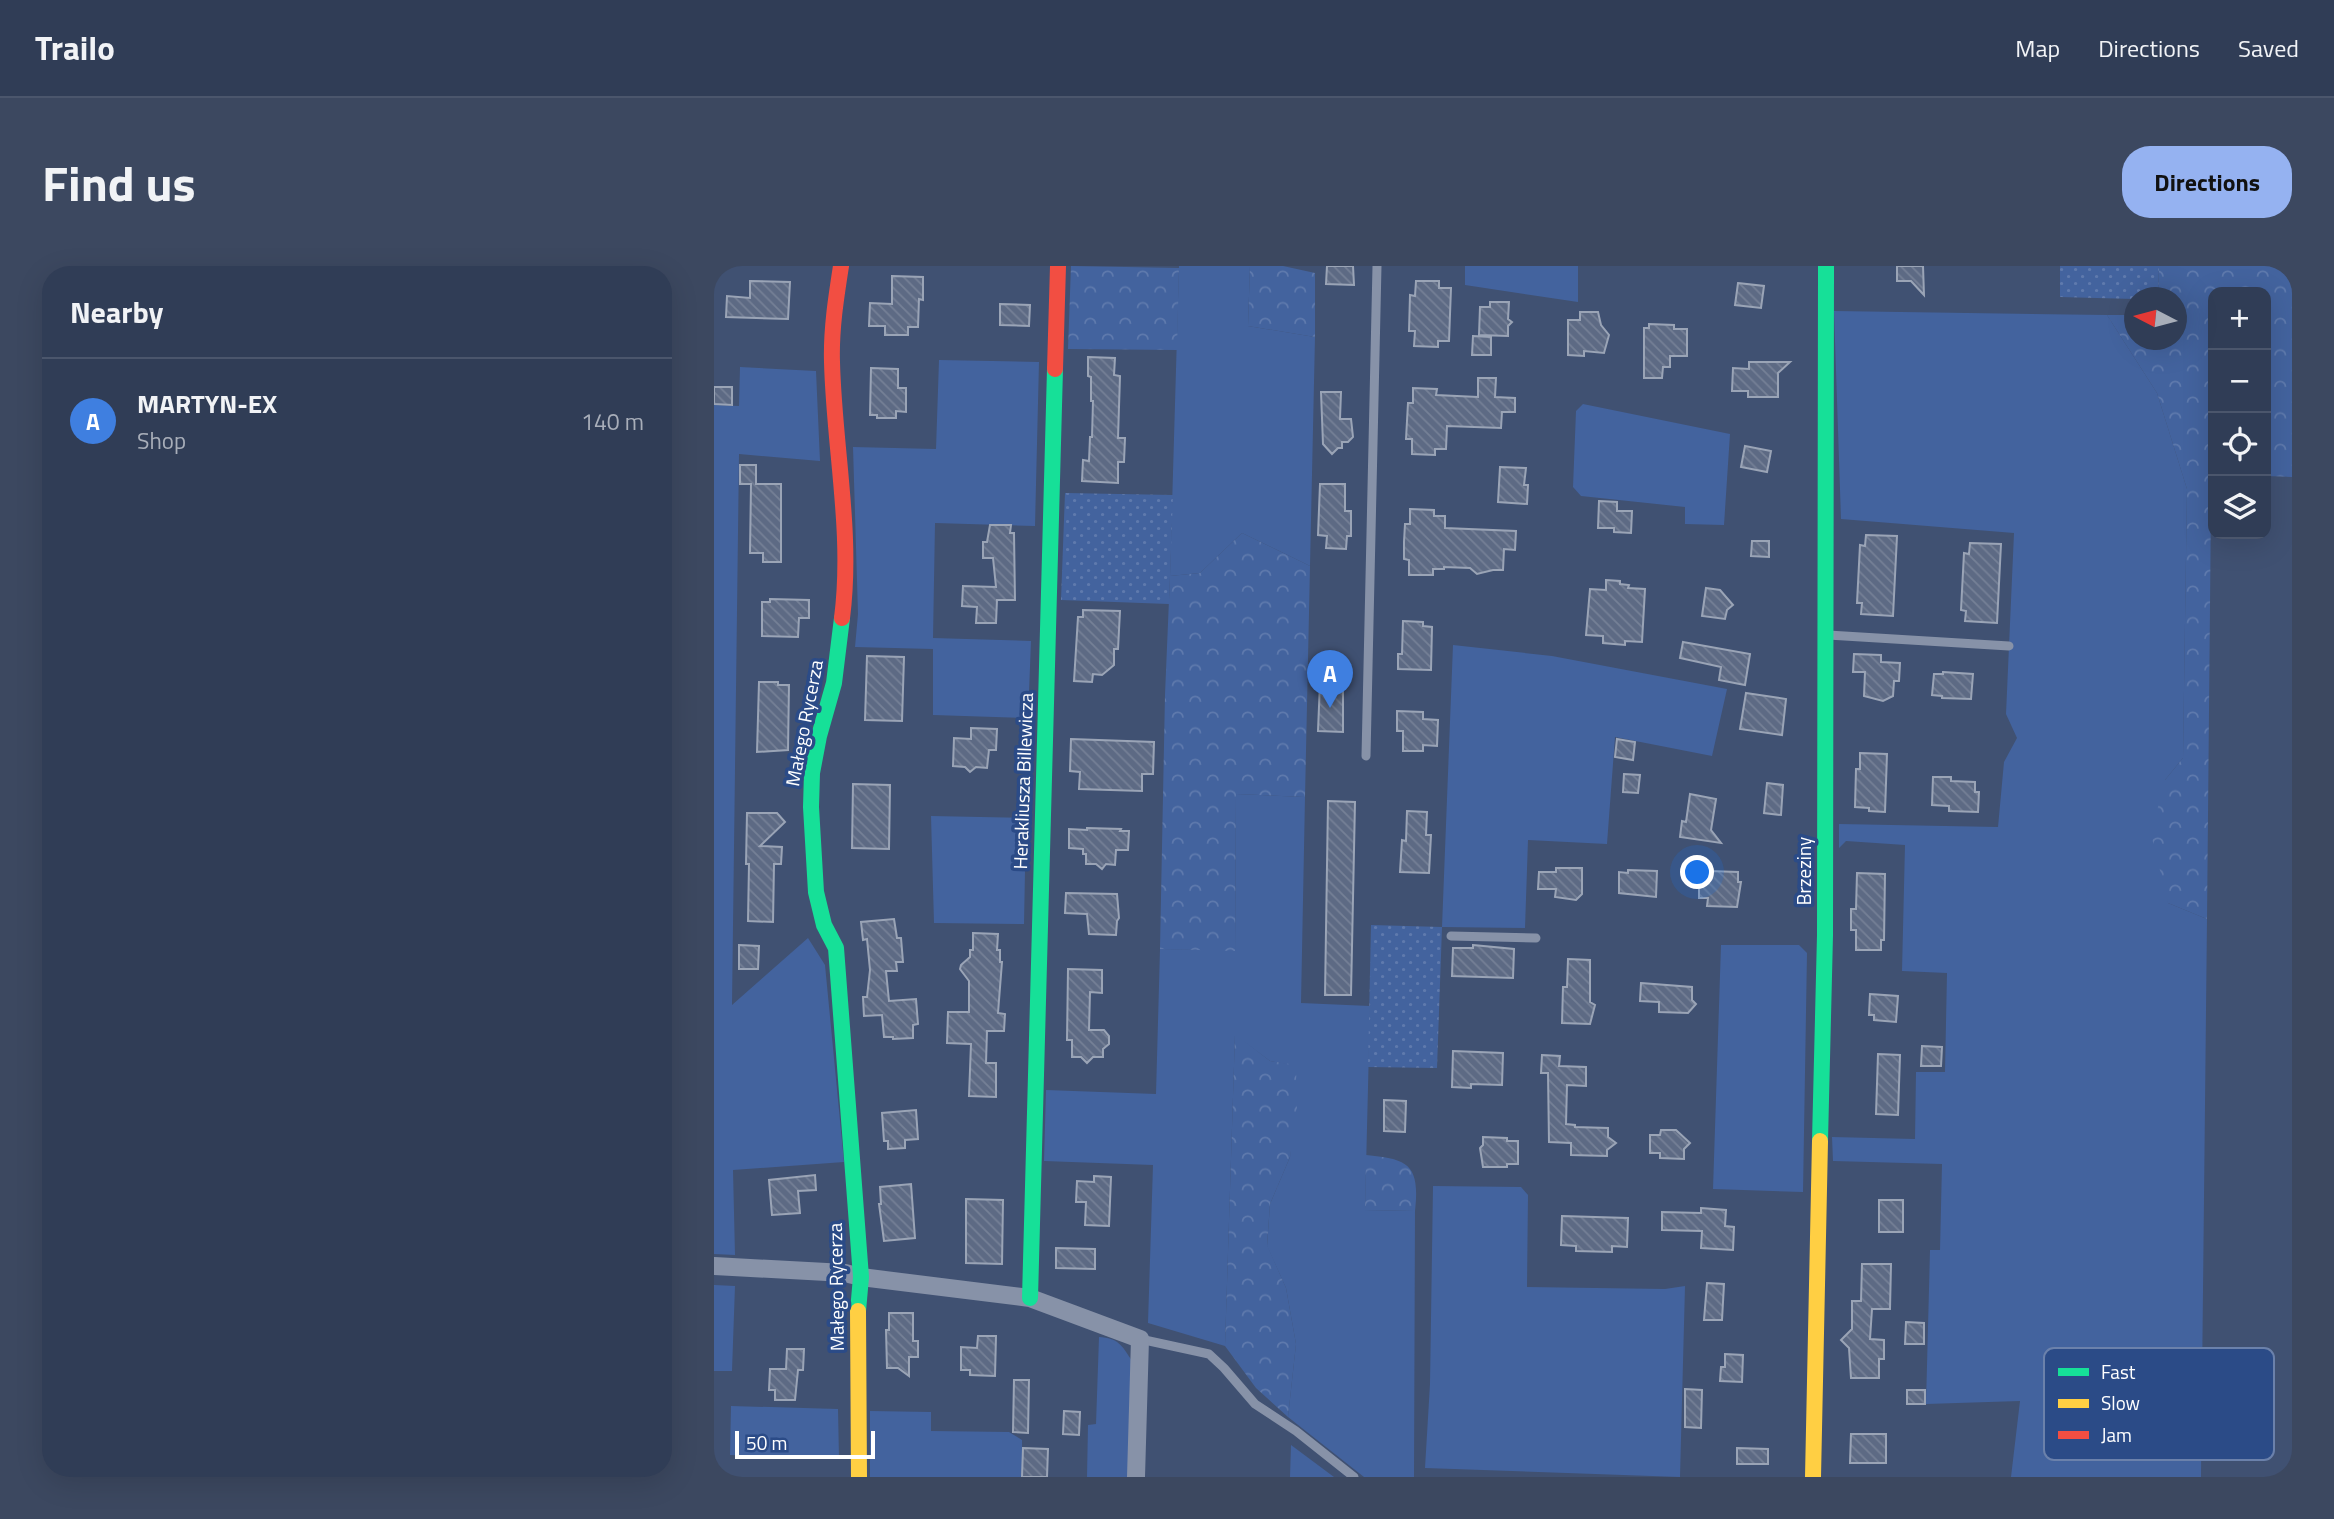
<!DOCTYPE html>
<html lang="en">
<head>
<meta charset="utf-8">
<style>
	:root { --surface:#303d56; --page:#3c4860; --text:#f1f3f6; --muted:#a8aeb9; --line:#4b566c; --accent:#95b2f1 }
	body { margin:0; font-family:"Titillium Web",sans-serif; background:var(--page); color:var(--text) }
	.controls { position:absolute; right:21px; top:21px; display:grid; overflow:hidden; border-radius:14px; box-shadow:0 7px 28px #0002 }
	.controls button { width:63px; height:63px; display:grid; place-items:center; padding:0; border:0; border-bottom:2px solid var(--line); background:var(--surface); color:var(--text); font:35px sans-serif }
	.compass { position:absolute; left:1410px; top:21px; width:63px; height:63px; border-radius:50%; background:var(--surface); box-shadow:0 7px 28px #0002; rotate:276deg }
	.scale { position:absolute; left:21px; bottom:18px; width:140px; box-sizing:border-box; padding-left:7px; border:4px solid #fff; border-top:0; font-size:19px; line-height:24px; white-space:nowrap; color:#fff; -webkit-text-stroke:5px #2b4b87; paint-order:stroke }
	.you { position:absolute; left:984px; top:607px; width:24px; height:24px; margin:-18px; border:5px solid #fff; border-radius:50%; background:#1a73e8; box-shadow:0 0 0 10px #1a73e833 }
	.badge { display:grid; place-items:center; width:46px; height:46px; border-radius:50%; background:var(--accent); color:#fff; font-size:23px; font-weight:700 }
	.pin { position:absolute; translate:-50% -58px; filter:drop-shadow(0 2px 4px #0008) }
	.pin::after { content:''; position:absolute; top:37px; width:24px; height:21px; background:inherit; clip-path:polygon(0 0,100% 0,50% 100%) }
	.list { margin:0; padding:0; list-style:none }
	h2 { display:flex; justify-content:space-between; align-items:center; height:91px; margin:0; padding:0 28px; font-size:30px }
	h2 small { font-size:23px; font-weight:400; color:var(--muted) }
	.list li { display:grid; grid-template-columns:46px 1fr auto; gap:21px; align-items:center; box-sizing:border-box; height:126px; padding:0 28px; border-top:2px solid var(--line) }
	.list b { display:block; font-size:26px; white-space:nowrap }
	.list p { margin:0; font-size:23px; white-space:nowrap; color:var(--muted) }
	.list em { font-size:23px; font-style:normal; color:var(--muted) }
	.icon { flex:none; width:38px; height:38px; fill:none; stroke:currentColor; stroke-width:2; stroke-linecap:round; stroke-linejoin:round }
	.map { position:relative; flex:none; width:1578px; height:1211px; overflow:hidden; border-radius:28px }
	header { display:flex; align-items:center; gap:42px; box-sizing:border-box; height:98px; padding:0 35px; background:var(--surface); border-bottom:2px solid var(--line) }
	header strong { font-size:33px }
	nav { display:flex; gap:38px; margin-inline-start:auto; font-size:24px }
	.intro { display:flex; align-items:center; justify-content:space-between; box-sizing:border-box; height:168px; padding:0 42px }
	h1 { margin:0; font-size:49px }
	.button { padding:18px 32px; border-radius:28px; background:var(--accent); color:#111; font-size:24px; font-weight:700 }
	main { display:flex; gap:42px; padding:0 42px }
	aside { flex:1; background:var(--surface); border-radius:28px; box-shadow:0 7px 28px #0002 }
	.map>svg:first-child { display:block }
</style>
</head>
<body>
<header>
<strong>Trailo</strong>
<nav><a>Map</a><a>Directions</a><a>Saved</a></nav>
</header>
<div class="intro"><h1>Find us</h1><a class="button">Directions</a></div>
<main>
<aside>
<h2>Nearby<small></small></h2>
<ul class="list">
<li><span class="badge" style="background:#3f7fe0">A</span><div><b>MARTYN-EX</b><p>Shop</p></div><em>140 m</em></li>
</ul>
</aside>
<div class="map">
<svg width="1578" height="1211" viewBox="0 0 1578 1211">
	<defs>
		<pattern id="forest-crowns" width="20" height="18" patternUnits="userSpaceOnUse" patternTransform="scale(1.75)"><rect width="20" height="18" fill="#43639e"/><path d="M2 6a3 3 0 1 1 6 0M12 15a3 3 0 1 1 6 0" fill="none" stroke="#5f7aad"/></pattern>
		<pattern id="garden-dots" width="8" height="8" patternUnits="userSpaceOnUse" patternTransform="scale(1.75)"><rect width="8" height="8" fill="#43639e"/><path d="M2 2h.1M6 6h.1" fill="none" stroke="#5f7aad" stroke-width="1.8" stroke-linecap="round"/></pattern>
		<pattern id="building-back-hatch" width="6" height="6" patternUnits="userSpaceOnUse" patternTransform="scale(1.75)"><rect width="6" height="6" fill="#5d6a84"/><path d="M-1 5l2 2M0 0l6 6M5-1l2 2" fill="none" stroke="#758096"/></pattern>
	</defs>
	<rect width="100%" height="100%" fill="#405172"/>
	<path fill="#43639e" d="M 465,0 L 536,0 L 534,60 L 601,71 L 596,300 L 528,267 L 486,307 L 456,310 Z
		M 751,0 L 864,0 L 864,36 L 751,19 Z
		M 1120,45 L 1393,49 L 1443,127 L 1473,223 L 1469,492 L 1451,514 L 1454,637 L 1493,653 L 1487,1211 L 1297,1211 L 1306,1135 L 1212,1138 L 1216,984 L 1226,984 L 1228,898 L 1119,895 L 1118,871 L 1201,873 L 1202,806 L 1231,806 L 1233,707 L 1188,705 L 1191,579 L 1132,575 L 1125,582 L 1125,558 L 1284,561 L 1290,496 L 1303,472 L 1292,448 L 1300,267 L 1127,253 Z
		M 225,94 L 325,96 L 321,260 L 221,257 L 219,372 L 317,375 L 314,452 L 219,449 L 219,383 L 141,381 L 144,348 L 139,181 L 222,183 Z
		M 26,101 L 102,105 L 106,195 L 25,188 L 18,739 L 94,672 L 111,699 L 130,896 L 19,904 L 21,989 L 0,988 L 0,139 L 25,140 Z
		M 869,138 L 1016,168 L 1010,259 L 971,258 L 971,241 L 867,230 L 859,221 L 862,145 Z
		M 739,379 L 838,390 L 1013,423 L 998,490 L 901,471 L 893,578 L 814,574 L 811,662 L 728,661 Z
		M 522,528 L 591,531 L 587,737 L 656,740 L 651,944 L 701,945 L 700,1211 L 650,1211 L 574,1151 L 582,1078 L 572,1022 L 553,980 L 556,938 L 576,891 L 582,800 L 556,795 L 521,769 L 511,1080 L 434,1057 L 439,899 L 330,895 L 332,824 L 442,828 L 446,683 L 521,684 Z
		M 217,550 L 312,552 L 310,658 L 220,657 Z
		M 1007,679 L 1085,679 L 1093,687 L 1089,926 L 999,923 Z
		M 719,920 L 807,921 L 814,929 L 813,1021 L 951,1023 L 971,1020 L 966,1211 L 711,1202 L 716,1118 Z
		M 0,1019 L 21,1020 L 18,1105 L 0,1105 Z
		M 385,1071 C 404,1072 408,1079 418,1095 L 414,1211 L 373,1211 L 374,1159 L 382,1158 Z
		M 17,1140 L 124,1143 L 125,1192 L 16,1189 Z
		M 156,1145 L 217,1146 L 217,1165 L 295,1166 L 308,1174 L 308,1211 L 156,1211 Z
		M 577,1179 L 620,1211 L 576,1211 Z"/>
	<path fill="url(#forest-crowns)" d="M 357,0 L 465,2 L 463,84 L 354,83 Z
		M 536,0 L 569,0 L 601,7 L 601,71 L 534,60 Z
		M 1445,0 L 1578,0 L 1578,211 L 1552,210 L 1552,26 L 1499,26 L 1493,653 L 1454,637 L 1437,568 L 1451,514 L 1469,492 L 1473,223 L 1443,127 L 1393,49 L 1420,49 L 1420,74 L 1462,74 L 1462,32 L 1444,31 Z
		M 528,267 L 596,300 L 591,531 L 522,528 L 521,685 L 446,683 L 451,429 L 456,310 L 486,307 Z
		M 521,768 L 556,795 L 582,799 L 583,846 L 576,891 L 556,938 L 553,979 L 572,1022 L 582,1078 L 574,1151 L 542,1122 L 511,1080 Z
		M 652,889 C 695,893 706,899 701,945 L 651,944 Z"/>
	<path fill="url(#garden-dots)" d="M 1346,0 L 1445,0 L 1444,31 L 1420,33 L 1346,31 Z
		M 351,227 L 459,229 L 455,338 L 347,334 Z
		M 657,659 L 728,661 L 723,802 L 654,801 Z"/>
	<path fill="url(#building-back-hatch)" stroke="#9aa4b6" stroke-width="2" d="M 613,0 L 639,0 L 640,19 L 612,18 Z
		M 1183,0 L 1209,0 L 1210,29 L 1197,15 L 1183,15 Z
		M 178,10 L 209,11 L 209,34 L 205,33 L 204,61 L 194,61 L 194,69 L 171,69 L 171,60 L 155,60 L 156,37 L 178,38 Z
		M 36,15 L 76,16 L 74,53 L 12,51 L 13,30 L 36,32 Z
		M 702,15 L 725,15 L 725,22 L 737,22 L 735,75 L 724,75 L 724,81 L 700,80 L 701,65 L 695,65 L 696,29 L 701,30 Z
		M 1024,17 L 1050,20 L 1047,42 L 1021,39 Z
		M 776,36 L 795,36 L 794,53 L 798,56 L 794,60 L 794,70 L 765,69 L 766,41 L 776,41 Z
		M 286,38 L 316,39 L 315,60 L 286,59 Z
		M 866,46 L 884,46 L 887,59 L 895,69 L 890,87 L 870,85 L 870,90 L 854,89 L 854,54 L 866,54 Z
		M 935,58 L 960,59 L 960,63 L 973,63 L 973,90 L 956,90 L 956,101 L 949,101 L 948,112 L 930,112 L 930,62 L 935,62 Z
		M 759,70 L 777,71 L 777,89 L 758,89 Z
		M 374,91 L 401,92 L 400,109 L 406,110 L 404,172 L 411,172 L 410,196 L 404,196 L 404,217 L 368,215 L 369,194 L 375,195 L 376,171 L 378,171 L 379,135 L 377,135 L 377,111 L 374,110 Z
		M 1035,96 L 1076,96 L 1064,107 L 1064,131 L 1034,131 L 1034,125 L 1018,125 L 1019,102 L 1035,103 Z
		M 157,102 L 184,103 L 184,122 L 192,122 L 192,146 L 182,145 L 182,152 L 163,152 L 163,149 L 156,149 Z
		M 764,112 L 782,112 L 781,131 L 801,132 L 801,146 L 788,146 L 787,162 L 733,160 L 732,183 L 721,183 L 721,189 L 698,188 L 698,173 L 692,173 L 694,137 L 699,137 L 699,122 L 723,123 L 722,129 L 764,131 Z
		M 0,121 L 18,121 L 18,139 L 0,138 Z
		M 607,126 L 627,126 L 626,153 L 637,153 L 639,171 L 634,176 L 628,176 L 628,182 L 624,182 L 618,188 L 609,178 Z
		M 1031,180 L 1057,185 L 1053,206 L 1027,201 Z
		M 26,199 L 42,199 L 42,218 L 67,218 L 67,296 L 49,296 L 49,287 L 36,287 L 37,218 L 26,218 Z
		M 786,201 L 812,202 L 810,219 L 814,219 L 813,238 L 784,236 Z
		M 606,218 L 631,218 L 631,245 L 637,245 L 637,270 L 633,270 L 632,283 L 612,282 L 613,270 L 604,269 Z
		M 885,235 L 903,236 L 903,245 L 918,245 L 917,267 L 900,266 L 900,262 L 884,262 Z
		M 696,243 L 720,244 L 720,250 L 731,250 L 731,262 L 802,265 L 801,284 L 790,283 L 789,304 L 779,304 L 763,308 L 756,302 L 730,301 L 730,303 L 719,303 L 719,309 L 695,309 L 695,294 L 690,293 L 690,276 L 691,258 L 696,258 Z
		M 276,259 L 297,259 L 296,267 L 300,267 L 301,334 L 283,334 L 282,357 L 262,357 L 263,341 L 248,340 L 249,320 L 282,321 L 279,292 L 269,292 L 269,276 L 273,276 Z
		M 1152,269 L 1183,270 L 1179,350 L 1147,348 L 1148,337 L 1143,337 L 1146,279 L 1151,280 Z
		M 1038,275 L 1055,275 L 1055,291 L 1037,290 Z
		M 1256,277 L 1287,278 L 1283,357 L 1251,355 L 1252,345 L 1247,344 L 1250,287 L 1255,288 Z
		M 892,314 L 906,315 L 906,318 L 915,319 L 914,322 L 931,323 L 928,376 L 911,375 L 911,379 L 889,377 L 889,370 L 872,369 L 876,323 L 892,324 Z
		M 992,322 L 1006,324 L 1019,339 L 1013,344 L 1011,353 L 988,350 Z
		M 56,333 L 95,334 L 95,352 L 85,352 L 84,371 L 48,370 L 48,336 L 56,336 Z
		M 369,344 L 406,345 L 404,383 L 400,383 L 400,399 L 388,409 L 379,408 L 378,416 L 360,415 L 364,351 L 369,351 Z
		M 689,355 L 709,356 L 709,360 L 718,361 L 717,404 L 684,403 L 684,388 L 688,388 Z
		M 969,376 L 1036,388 L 1031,419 L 1005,414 L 1007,401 L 966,392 Z
		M 1140,388 L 1167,389 L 1167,396 L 1186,397 L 1185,415 L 1180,415 L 1179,430 L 1169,435 L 1150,430 L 1151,406 L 1139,406 Z
		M 153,390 L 190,391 L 188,455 L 151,454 Z
		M 1229,406 L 1259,408 L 1257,433 L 1228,432 L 1228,430 L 1218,429 L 1220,408 L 1229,408 Z
		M 45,416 L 64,416 L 64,419 L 75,419 L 74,484 L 43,486 Z
		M 606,416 L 629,417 L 629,466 L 604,465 Z
		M 1032,427 L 1072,433 L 1068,469 L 1026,463 Z
		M 683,445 L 709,446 L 709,453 L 724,454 L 723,480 L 709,479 L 709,485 L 689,485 L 689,465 L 683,465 Z
		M 257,462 L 283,463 L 282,484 L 275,484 L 273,502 L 262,501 L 256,506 L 251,501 L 239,500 L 240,472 L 257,473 Z
		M 357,473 L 440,476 L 439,508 L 428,508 L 428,525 L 365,523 L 366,506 L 356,505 Z
		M 903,473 L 921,476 L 919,494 L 901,491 Z
		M 1146,487 L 1173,488 L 1171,546 L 1155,545 L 1155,542 L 1141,541 L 1142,503 L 1146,503 Z
		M 910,508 L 926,509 L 924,527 L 909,526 Z
		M 1219,511 L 1237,511 L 1237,515 L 1261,516 L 1261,526 L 1265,526 L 1264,546 L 1235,545 L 1235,540 L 1218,539 Z
		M 1053,517 L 1069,519 L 1067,549 L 1050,547 Z
		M 139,518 L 176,519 L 175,583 L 138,582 Z
		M 976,528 L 1002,533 L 997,564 L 1007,577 L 966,571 L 968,555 L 972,556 Z
		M 614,535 L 641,536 L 637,729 L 611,729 Z
		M 693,545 L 713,546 L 712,569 L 717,569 L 715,607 L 686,606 L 688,574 L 692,575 Z
		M 33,547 L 63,547 L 71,556 L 46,580 L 68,581 L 67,598 L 60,598 L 59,656 L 34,655 L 35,598 L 32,598 Z
		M 373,562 L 407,563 L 406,565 L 415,565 L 414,584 L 402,584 L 401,599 L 392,598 L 388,603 L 382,598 L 372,598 L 372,588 L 369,588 L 369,583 L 355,582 L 355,563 L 373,564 Z
		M 842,602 L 868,602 L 868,628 L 862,634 L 841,631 L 842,623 L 824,623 L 825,606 L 842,606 Z
		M 914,604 L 943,605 L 942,631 L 905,627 L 905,606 L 914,607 Z
		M 995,605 L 1024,606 L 1024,616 L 1027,616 L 1023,641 L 993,640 L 994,632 L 985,632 L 985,613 L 994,613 Z
		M 1143,607 L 1171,608 L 1170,674 L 1167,674 L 1167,684 L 1142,684 L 1142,664 L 1137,664 L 1137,643 L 1142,643 Z
		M 352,627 L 403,628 L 405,652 L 403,655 L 402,669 L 375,668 L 373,648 L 351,647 Z
		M 180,653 L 183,672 L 187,672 L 189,696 L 182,696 L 183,705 L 172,705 L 175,735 L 202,733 L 204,758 L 199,759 L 199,772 L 179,773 L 179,771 L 170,771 L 168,749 L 150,750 L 149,731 L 153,731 L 156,704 L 153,673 L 149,674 L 147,656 Z
		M 259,667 L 284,668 L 283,684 L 286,684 L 286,696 L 288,696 L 284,747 L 291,748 L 290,765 L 273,765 L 272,797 L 282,797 L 282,831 L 255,830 L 257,778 L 233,777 L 234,746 L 255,746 L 255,715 L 246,703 L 247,699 L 256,691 L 256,684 L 259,684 Z
		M 25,679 L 45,680 L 44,703 L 25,703 Z
		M 759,679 L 800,683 L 799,712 L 738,710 L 739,682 L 759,682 Z
		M 854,693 L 876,694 L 876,736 L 881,739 L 876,758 L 848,757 L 849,721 L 853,721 Z
		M 354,703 L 388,704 L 388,727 L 376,726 L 375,764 L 390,764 L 395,770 L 395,778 L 389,783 L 389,791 L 379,791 L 373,797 L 367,791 L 358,791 L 358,774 L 353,774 Z
		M 927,717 L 978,721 L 978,734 L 982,738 L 974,747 L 945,746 L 945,736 L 926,735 Z
		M 1156,728 L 1184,730 L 1182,756 L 1160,754 L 1160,749 L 1155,749 Z
		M 1208,780 L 1228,781 L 1227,800 L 1207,800 Z
		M 739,785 L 789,787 L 788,819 L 757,818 L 757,822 L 738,821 Z
		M 1164,788 L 1186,789 L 1184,849 L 1162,848 Z
		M 828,789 L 846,790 L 845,800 L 872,801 L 872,820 L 853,819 L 852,858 L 861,859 L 861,861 L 894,862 L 894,871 L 902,877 L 893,884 L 893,890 L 857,889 L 857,877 L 835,876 L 834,807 L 827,807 Z
		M 670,834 L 692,835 L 691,866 L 670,865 Z
		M 202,844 L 204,873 L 191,874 L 191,882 L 174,883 L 174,875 L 170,875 L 168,847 Z
		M 947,864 L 962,864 L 976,877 L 970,883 L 970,893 L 946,892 L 946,887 L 936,887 L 936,869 L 946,869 Z
		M 769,871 L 793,872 L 793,875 L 804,875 L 804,898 L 793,898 L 793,901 L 769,901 L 766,882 L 769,879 Z
		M 101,909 L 102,924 L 84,925 L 86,947 L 58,949 L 55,914 Z
		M 380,910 L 397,911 L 395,960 L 371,959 L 372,936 L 362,936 L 363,915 L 380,916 Z
		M 197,918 L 201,972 L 170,975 L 165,938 L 167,938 L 166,921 Z
		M 252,933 L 289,934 L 288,998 L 252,997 Z
		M 1165,934 L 1189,934 L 1189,966 L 1165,966 Z
		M 987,942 L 1012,944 L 1011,960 L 1020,961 L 1019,984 L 987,982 L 988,965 L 948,964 L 948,946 L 987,947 Z
		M 848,950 L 914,952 L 913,981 L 898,980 L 898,986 L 862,985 L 862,980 L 847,979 Z
		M 342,982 L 381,983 L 381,1003 L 342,1002 Z
		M 1148,998 L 1177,998 L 1176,1043 L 1158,1043 L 1156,1073 L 1170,1074 L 1170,1093 L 1165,1093 L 1165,1112 L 1137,1112 L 1135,1082 L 1127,1074 L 1138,1063 L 1138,1035 L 1147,1035 Z
		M 993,1017 L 1010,1018 L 1008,1054 L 990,1054 Z
		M 175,1047 L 199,1047 L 199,1075 L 204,1075 L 204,1091 L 195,1091 L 195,1110 L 184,1102 L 173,1102 L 172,1064 L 175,1064 Z
		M 1192,1056 L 1210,1057 L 1210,1078 L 1191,1078 Z
		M 264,1070 L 282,1070 L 281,1110 L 256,1109 L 256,1104 L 247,1104 L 247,1081 L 263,1082 Z
		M 73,1083 L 90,1083 L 89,1104 L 84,1104 L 81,1134 L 61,1134 L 61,1124 L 55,1124 L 56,1103 L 72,1103 Z
		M 1011,1088 L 1029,1089 L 1028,1116 L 1006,1115 L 1007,1101 L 1011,1101 Z
		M 300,1114 L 315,1114 L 314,1167 L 299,1166 Z
		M 971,1123 L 988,1124 L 987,1162 L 971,1161 Z
		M 1193,1124 L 1211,1124 L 1211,1138 L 1193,1138 Z
		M 350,1145 L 366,1146 L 365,1169 L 349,1168 Z
		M 1137,1168 L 1172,1168 L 1172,1197 L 1136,1197 Z
		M 309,1182 L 334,1183 L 333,1211 L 308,1211 Z
		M 1023,1182 L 1054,1183 L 1054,1198 L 1023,1198 Z"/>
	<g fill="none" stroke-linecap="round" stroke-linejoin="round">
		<path stroke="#8792a8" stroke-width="9" d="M 1114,369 L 1295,380
			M 652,490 L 663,0
			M 737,670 L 822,672
			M 426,1073 L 495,1088 L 510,1102 L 541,1138 L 582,1165 L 640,1211"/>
		<path stroke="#8792a8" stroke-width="18" d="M 0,1000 L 131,1007 L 147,1011 L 316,1032 L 426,1073 L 422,1211"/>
		<path stroke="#16e098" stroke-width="16" d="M 128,352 L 120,417 L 105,470 L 98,507 L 97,541 L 102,626 L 110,659 L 122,682 L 147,1011 L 144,1045
			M 1106,875 L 1111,669 L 1112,0
			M 316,1032 L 341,103"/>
		<path stroke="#ffcf43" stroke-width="16" d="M 144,1045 L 145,1211
			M 1099,1211 L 1106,875"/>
		<path stroke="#f24e42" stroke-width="16" d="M 127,0 C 122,32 117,64 118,96 C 120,181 139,267 128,352
			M 341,103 L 344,0"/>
	</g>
	<g text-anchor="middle" stroke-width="7" stroke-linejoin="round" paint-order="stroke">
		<g font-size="19" fill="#fff" stroke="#2b4b87">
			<text transform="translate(90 457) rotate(-79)" y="7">Małego Rycerza</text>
			<text transform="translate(309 515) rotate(-88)" y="7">Herakliusza Billewicza</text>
			<text transform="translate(1090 605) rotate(-90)" y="7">Brzeziny</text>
			<text transform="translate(122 1021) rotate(-91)" y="7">Małego Rycerza</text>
		</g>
	</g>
	<rect x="1330" y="1082" width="230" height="112" rx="10" fill="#2b4b87" stroke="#6b81ab" stroke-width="2"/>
	<rect x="1344" y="1102" width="31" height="8" fill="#16e098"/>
	<rect x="1344" y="1133" width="31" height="9" fill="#ffcf43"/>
	<rect x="1344" y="1165" width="31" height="8" fill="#f24e42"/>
	<g font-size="19" fill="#fff">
		<text x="1387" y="1113">Fast</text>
		<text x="1387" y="1144">Slow</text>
		<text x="1387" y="1176">Jam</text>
	</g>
</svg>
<div class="controls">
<button>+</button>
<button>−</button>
<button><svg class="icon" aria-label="locate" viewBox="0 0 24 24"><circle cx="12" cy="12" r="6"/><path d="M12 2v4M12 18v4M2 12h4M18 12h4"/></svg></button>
<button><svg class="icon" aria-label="layers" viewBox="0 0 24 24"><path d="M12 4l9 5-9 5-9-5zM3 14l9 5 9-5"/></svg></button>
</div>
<svg class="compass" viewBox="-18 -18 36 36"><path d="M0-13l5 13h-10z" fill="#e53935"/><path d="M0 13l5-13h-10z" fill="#a8aeb9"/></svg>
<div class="scale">50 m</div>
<div class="you"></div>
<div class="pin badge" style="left:616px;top:442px;background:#3f7fe0">A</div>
</div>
</main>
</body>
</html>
